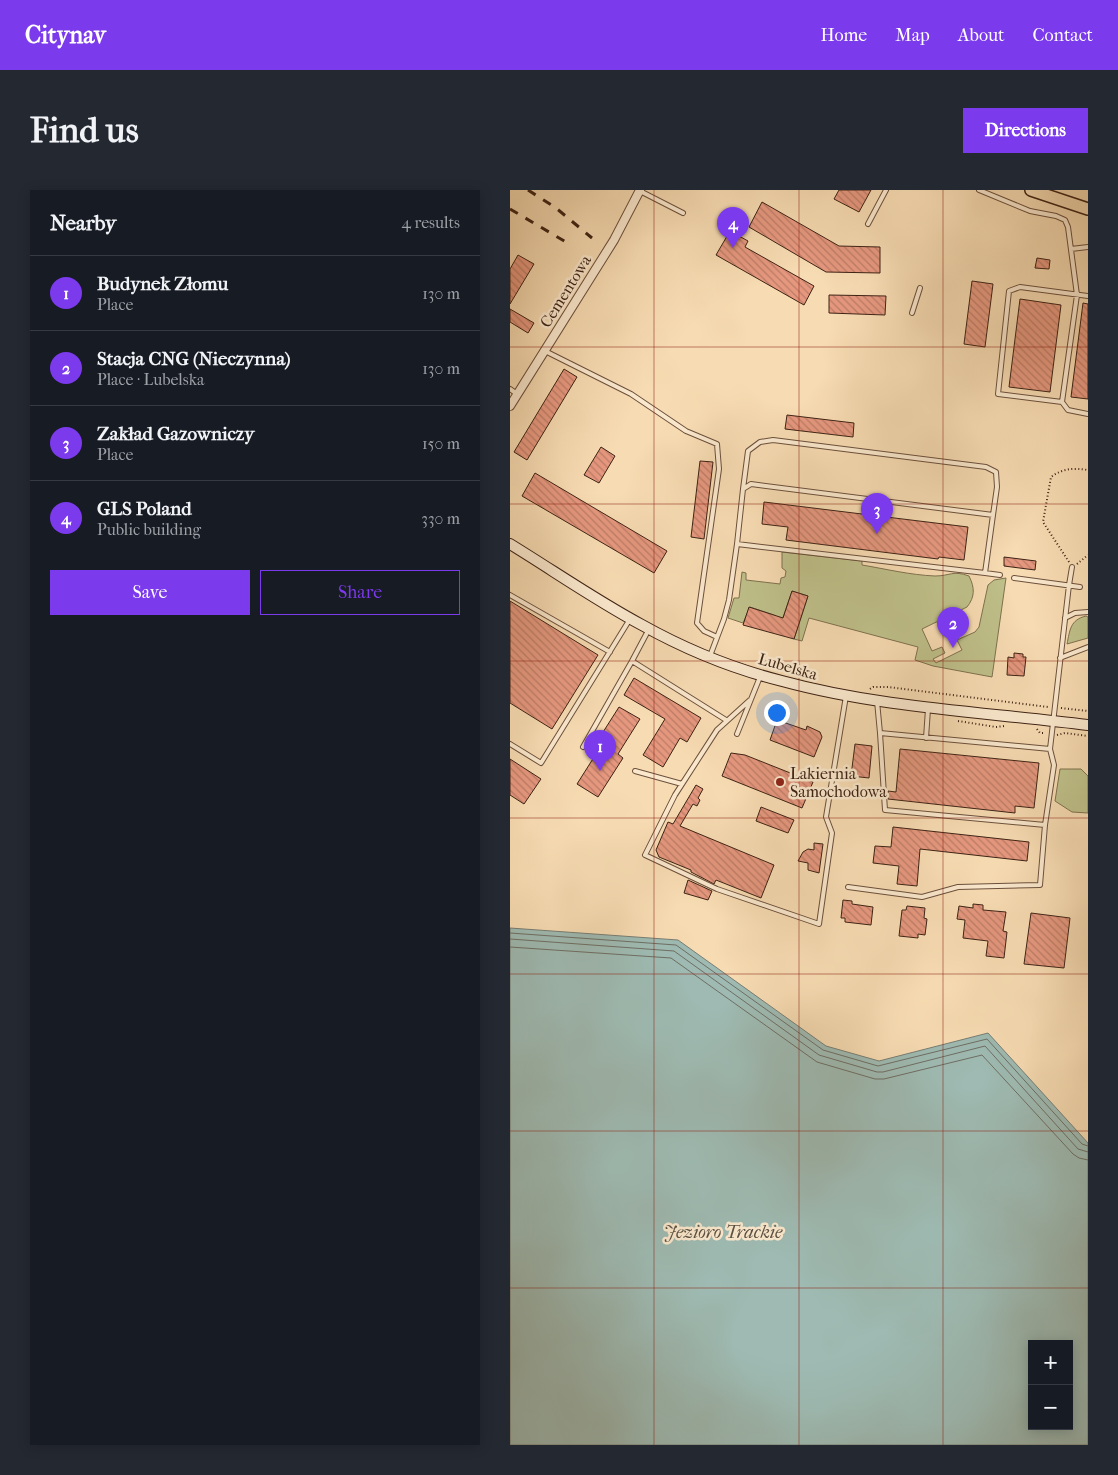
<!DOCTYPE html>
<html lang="en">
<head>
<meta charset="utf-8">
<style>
	:root { --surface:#171b24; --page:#242831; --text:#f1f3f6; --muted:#9ea1a6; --line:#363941; --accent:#7c3aed }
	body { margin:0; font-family:"IM FELL French Canon",serif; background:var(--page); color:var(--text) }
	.controls { position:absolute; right:15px; bottom:15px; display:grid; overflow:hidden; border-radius:0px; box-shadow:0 2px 12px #0003 }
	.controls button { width:45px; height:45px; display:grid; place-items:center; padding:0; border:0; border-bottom:1px solid var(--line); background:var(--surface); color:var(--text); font:25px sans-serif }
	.you { position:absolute; left:266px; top:522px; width:18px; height:18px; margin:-12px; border:4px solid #fff; border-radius:50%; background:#1a73e8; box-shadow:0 0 0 8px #1a73e833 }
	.badge { display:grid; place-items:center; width:32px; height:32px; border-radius:50%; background:var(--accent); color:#fff; font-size:16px; font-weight:700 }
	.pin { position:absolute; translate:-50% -41px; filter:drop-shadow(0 1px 2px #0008) }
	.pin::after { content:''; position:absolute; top:26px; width:18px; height:15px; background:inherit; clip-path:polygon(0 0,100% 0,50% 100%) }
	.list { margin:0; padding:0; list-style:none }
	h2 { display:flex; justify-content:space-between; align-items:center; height:65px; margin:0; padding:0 20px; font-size:21px }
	h2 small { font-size:16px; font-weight:400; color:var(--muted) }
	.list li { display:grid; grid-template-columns:32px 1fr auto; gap:15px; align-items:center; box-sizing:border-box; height:75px; padding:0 20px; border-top:1px solid var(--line) }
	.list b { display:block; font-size:19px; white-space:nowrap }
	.list p { margin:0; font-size:16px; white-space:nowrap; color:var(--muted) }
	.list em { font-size:16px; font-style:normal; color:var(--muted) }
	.actions { display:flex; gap:10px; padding:15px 20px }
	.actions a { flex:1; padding:11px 0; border:1px solid var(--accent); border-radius:0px; text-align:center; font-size:18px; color:var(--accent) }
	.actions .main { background:var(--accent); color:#fff }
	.map { position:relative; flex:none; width:578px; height:1255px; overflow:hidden; border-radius:0px }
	header { display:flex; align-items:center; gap:30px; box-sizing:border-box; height:70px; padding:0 25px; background:var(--accent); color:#fff }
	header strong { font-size:24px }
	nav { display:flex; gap:28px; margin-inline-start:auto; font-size:18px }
	.intro { display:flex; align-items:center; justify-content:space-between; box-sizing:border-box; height:120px; padding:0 30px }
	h1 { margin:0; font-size:35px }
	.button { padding:12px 22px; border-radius:0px; background:var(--accent); color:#fff; font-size:18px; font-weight:700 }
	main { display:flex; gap:30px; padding:0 30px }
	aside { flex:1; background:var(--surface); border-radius:0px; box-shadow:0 2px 12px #0003 }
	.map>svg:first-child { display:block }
</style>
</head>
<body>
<header>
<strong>Citynav</strong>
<nav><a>Home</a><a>Map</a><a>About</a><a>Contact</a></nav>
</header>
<div class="intro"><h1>Find us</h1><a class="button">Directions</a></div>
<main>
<aside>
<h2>Nearby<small>4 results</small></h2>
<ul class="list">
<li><span class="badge">1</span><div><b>Budynek Złomu</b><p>Place</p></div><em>130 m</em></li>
<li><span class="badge">2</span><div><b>Stacja CNG (Nieczynna)</b><p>Place · Lubelska</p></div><em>130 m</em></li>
<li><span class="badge">3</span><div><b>Zakład Gazowniczy</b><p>Place</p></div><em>150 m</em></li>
<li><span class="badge">4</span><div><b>GLS Poland</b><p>Public building</p></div><em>330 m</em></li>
</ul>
<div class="actions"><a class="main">Save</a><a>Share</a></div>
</aside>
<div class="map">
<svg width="578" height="1255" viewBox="0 0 578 1255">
	<defs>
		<pattern id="building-back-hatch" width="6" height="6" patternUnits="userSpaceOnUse" patternTransform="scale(1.25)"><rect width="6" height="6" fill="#e6987f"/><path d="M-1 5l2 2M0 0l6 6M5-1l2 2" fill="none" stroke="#bc7c67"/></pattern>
	</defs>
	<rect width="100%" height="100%" fill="#f7dbb2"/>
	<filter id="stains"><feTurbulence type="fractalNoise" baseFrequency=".004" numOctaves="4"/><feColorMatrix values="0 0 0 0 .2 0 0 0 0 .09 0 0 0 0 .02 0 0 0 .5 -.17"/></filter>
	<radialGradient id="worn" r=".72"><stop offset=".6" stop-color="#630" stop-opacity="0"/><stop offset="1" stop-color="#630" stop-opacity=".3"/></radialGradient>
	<path fill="#bfc08a" stroke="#7e714f" d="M 272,362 L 352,371 L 352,375 C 376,379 400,385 425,386 C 440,386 443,380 459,386 C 465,398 465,407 457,417 L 412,439 L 422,461 L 432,457 L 435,463 L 423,469 L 426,473 L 452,460 L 447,450 L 465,442 L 469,437 L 478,395 L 484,390 L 496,388 L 482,487 L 423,476 L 405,470 L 408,457 L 299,428 L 292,451 L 284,449 L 298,406 L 282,401 L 272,430 L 264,425 L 240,417 L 233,433 L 218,428 L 224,408 L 229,408 L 232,382 L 236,383 L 236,390 L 270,394 L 271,388 L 275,387 L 276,381 L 272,378 Z
		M 576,426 L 578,427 L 578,448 L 557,454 C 560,440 560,430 576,426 Z
		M 550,579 L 571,579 L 578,586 L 578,623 L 562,622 L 545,611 Z"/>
	<path fill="#9ebab2" stroke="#777d73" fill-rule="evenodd" d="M 0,738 L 168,750 L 316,856 L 369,871 L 478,843 L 578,953 L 578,1255 L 0,1255 ZM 522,1154 L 559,1154 L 559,1236 L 522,1236 Z"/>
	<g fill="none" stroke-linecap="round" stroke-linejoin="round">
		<path stroke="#6e6e63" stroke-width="1" d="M 0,743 L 166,755 L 313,860 L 368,876 L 477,849 L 572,954 L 578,956
			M 0,749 L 164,761 L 309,865 L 367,882 L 373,882 L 475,856 L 568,959 L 578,962
			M 0,757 L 161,768 L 307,872 L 365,889 L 374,889 L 472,865 L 563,964 L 569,968 L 578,970"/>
	</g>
	<path fill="url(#building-back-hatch)" stroke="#3d2214" d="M 329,0 L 361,0 L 349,22 L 324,9 Z
		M 252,12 L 329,56 L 370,57 L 370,83 L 316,82 L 239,37 Z
		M 220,41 L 238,51 L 235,57 L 304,96 L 294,115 L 206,65 Z
		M 8,65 L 24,74 L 0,114 L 0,79 Z
		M 527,68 L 540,70 L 539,79 L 525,78 Z
		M 462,91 L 483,94 L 475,157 L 454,154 Z
		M 319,105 L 376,106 L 375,125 L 319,123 Z
		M 510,109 L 551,115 L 540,202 L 499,197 Z
		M 573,113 L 578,114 L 578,209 L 561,207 Z
		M 0,119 L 24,133 L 18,143 L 0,132 Z
		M 54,179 L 67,187 L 17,270 L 4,262 Z
		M 277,225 L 344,233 L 343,247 L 275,239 Z
		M 91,257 L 105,266 L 89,293 L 74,285 Z
		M 190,271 L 203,272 L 194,349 L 181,347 Z
		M 25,283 L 157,361 L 144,383 L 12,306 Z
		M 254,312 L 458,337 L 454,370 L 429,367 L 428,369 L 276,350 L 278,337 L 252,334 Z
		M 494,367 L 526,371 L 525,380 L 494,376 Z
		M 282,401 L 298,406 L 284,449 L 233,435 L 239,417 L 273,428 Z
		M 0,411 L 88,465 L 42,539 L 0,513 Z
		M 504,463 L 513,464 L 513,467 L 516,467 L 514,486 L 497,485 L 498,467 L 504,468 Z
		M 124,488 L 191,528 L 177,552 L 170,548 L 153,577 L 133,565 L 155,529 L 114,505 Z
		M 109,517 L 130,529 L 108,564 L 113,568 L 88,607 L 67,594 L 93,553 L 88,550 Z
		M 267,530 L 296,540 L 297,536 L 310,542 L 312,547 L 304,567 L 260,550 Z
		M 345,554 L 362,556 L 359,588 L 341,586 Z
		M 390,559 L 529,573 L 524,618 L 505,616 L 505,623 L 378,609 L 378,601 L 386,602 Z
		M 221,563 L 235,565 L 303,592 L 292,618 L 212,586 Z
		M 0,569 L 31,589 L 14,614 L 0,605 Z
		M 186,595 L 193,599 L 188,608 L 190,610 L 187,616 L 183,614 L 170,636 L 264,675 L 251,708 L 206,690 L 204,694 L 181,682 L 181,680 L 149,667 L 146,660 L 158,632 L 163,634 Z
		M 251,617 L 284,630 L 278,643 L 246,631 Z
		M 383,637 L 519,652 L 517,671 L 410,659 L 407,696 L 387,694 L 389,676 L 363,673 L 365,656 L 381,657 Z
		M 304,653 L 313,654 L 309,683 L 298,680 L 298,673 L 288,671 L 293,662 L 298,659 L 304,660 Z
		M 178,690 L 202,701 L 198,710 L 174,703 Z
		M 333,710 L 342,711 L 342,714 L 363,717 L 361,735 L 335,732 L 335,728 L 331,728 Z
		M 463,714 L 473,715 L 473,720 L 496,722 L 493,741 L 497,742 L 494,768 L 476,766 L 478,751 L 453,748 L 455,730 L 447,729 L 449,716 L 463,718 Z
		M 397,716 L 415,718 L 414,728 L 417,729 L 415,745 L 408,744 L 408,748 L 389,746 L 392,720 L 396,720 Z
		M 521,723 L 560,728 L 554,778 L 514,774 Z"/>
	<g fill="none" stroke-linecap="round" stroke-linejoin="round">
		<defs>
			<path id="lane" d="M 128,0 L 173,23
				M 469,0 L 520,21 L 546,26 L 555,30 L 558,37 L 567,105 L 552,212
				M 358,34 L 376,0
				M 561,59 L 578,57
				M 578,106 L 510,97 L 499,101 L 488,204 L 552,212 L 558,220 L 578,224
				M 402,123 L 410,98
				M 35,161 L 121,204 L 176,241 L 207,254 L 209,279 L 187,433 L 194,441 L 207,447
				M 0,199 L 7,204 L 5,205
				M 233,299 L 238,261 L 250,252 L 263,250 L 476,277 L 486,282 L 487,297 L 483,325
				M 475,383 L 490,385
				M 504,388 L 570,397
				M 0,405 L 100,462
				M 555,428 L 565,423 L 578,422
				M 139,439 L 122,471 L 216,530
				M 200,466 L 214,429 L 219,410 L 227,354 L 475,383 L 483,325 L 241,294 L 233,299 L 227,354
				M 550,468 L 578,457
				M 240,510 L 207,540 L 165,605 L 135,665 L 207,699 L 309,734 L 322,643 L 316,627 L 336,506
				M 367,511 L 370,543 L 540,559
				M 370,543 L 375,620 L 535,635
				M 227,544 L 250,487
				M 416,548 L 418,519
				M 0,554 L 31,573 L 120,429
				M 73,557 L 122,471
				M 125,581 L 172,594
				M 338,697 L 412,707 L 448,697 L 530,695 L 535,635 L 544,575 L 540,559 L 559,395 L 562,377"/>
			<path id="street" d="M 0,216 L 104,50 L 130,0"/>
			<path id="secondary" d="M 0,354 C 44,381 87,411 132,435 C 175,459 224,479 272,491 C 371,518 476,522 578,535"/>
			<path id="primary" d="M 521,0 L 578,19"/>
		</defs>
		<use href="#lane" stroke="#6c503c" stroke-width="6"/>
		<use href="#street" stroke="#6c503c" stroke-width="10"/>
		<use href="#secondary" stroke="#3d2214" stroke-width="12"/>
		<use href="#primary" stroke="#3d2214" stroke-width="14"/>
		<path stroke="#3d2214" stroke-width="2" stroke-dasharray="1 2.5" stroke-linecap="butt" d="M 559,372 L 533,332 L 541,287 C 553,278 564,278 578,280
			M 567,374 L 578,365
			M 360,499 L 363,497 L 378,497 L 538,517
			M 551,518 L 578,521
			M 448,531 L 486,537 L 495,536
			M 527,539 L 530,543 L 535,543
			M 547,545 L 555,543 L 578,546"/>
		<use href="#lane" stroke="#fae8cd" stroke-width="4"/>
		<use href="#street" stroke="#fae8cd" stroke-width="8"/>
		<use href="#secondary" stroke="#fae8cd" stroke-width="10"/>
		<use href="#primary" stroke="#f7dbb2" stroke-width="11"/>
		<path stroke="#3d2214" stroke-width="3" stroke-dasharray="9 9" stroke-linecap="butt" d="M 18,0 L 46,18 L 82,48
			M 0,19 L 61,55"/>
	</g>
	<path fill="none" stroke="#8f2418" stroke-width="1" stroke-opacity="0.55" d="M 144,0 L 144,1255M 289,0 L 289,1255M 433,0 L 433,1255M 0,157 L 578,157M 0,314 L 578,314M 0,471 L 578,471M 0,628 L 578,628M 0,784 L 578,784M 0,941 L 578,941M 0,1098 L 578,1098"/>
	<circle fill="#8f2418" stroke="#fae8cd" stroke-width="2" cx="270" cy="592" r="5"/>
	<g text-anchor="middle" stroke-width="5" stroke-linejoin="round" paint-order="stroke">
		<g font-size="16" fill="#3d2214" stroke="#fae8cd">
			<text transform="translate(55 101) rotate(-58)" y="6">Cementowa</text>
			<text transform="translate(278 476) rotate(16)" y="6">Lubelska</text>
		</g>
		<g font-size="16" fill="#3d2214" stroke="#fae8cd" text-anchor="start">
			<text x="280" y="589">Lakiernia<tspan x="280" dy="18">Samochodowa</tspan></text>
		</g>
		<g font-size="18" font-style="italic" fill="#5a5043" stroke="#fae8cd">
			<text x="213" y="1048">Jezioro Trackie</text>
		</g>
	</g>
	<rect width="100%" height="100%" filter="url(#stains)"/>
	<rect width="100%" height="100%" fill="url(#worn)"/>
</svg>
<div class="controls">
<button>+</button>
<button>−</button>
</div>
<div class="you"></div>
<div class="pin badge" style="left:90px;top:581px">1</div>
<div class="pin badge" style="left:443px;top:458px">2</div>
<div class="pin badge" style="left:367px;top:344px">3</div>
<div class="pin badge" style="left:223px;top:58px">4</div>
</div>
</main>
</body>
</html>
